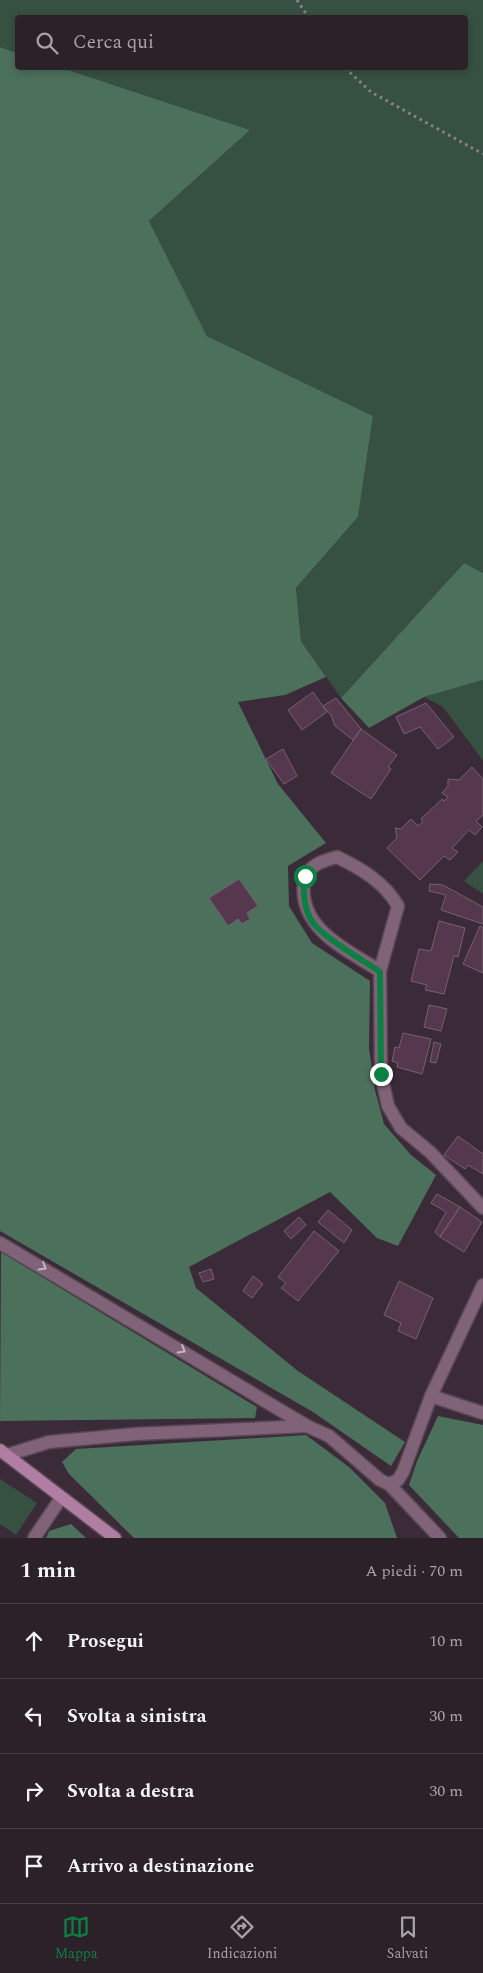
<!DOCTYPE html>
<html lang="it">
<head>
<meta charset="utf-8">
<style>
	:root { --surface:#2c2029; --page:#382d35; --text:#f1f3f6; --muted:#a6a3a8; --line:#483e46; --accent:#0b8043 }
	body { margin:0; font-family:Spectral,serif; background:var(--page); color:var(--text) }
	.stop { position:absolute; width:15px; height:15px; margin:-11px; border:4px solid #0b8043; border-radius:50%; background:#fff }
	.stop.end { background:#0b8043; border-color:#fff; box-shadow:0 1px 5px #0008 }
	.list { margin:0; padding:0; list-style:none }
	h2 { display:flex; justify-content:space-between; align-items:center; height:65px; margin:0; padding:0 20px; font-size:21px }
	h2 small { font-size:16px; font-weight:400; color:var(--muted) }
	.list li { display:grid; grid-template-columns:32px 1fr auto; gap:15px; align-items:center; box-sizing:border-box; height:75px; padding:0 20px; border-top:1px solid var(--line) }
	.list b { display:block; font-size:19px; white-space:nowrap }
	.list em { font-size:16px; font-style:normal; color:var(--muted) }
	.icon { flex:none; width:28px; height:28px; fill:none; stroke:currentColor; stroke-width:2; stroke-linecap:round; stroke-linejoin:round }
	.map { position:relative; flex:none; width:483px; height:1538px; overflow:hidden }
	.search { position:absolute; background:var(--surface); box-shadow:0 2px 8px #0003; left:15px; right:15px; top:15px; height:55px; display:flex; align-items:center; gap:12px; box-sizing:border-box; padding:0 18px; border-radius:5px; color:var(--muted); font-size:19px }
	.sheet { height:365px; background:var(--surface) }
	nav { display:flex; justify-content:space-around; align-items:center; box-sizing:border-box; height:70px; border-top:1px solid var(--line); background:var(--surface); font-size:14px; color:var(--muted) }
	nav a { display:grid; justify-items:center; gap:2px }
	nav .on { color:var(--accent) }
	.map>svg:first-child { display:block }
</style>
</head>
<body>
<div class="map">
<svg width="483" height="1538" viewBox="0 0 483 1538">
	<rect width="100%" height="100%" fill="#3b2a37"/>
	<path fill="#365041" d="M 0,0 L 483,0 L 483,573 L 464,563 L 341,698 L 301,641 L 296,588 L 358,517 L 373,416 L 207,336 L 149,221 L 250,130 L 62,68 L 466,68 L 466,18 L 18,18 L 17,53 L 0,47 Z
		M 483,680 L 483,761 L 443,707 L 424,697 Z
		M 483,861 L 483,894 L 464,881 Z
		M 0,1479 L 37,1503 L 16,1535 L 0,1524 Z"/>
	<path fill="#4b705c" d="M 0,47 L 17,53 L 18,68 L 62,68 L 250,130 L 149,221 L 207,336 L 373,416 L 358,517 L 296,588 L 301,641 L 326,677 L 285,695 L 238,702 L 278,784 L 326,843 L 288,866 L 289,906 L 312,943 L 370,981 L 369,1048 L 375,1090 L 384,1124 L 411,1155 L 436,1175 L 398,1246 L 377,1238 L 330,1192 L 189,1267 L 196,1288 L 298,1371 L 405,1442 L 391,1466 L 313,1412 L 0,1231 Z
		M 464,563 L 483,573 L 483,680 L 424,697 L 369,728 L 341,698 Z
		M 1,1252 L 257,1407 L 255,1418 L 0,1421 Z
		M 438,1416 L 483,1425 L 483,1538 L 459,1538 L 409,1485 L 417,1461 Z
		M 306,1435 L 349,1467 L 385,1503 L 397,1538 L 134,1538 L 69,1474 L 62,1462 L 76,1449 Z
		M 71,1524 L 86,1538 L 46,1538 L 49,1531 Z"/>
	<path fill="#55384e" stroke="#756170" d="M 313,692 L 327,712 L 302,730 L 288,710 Z
		M 336,698 L 361,729 L 353,740 L 335,726 L 331,715 L 323,706 Z
		M 426,703 L 454,737 L 438,749 L 420,727 L 404,734 L 396,717 Z
		M 361,729 L 397,755 L 388,767 L 391,769 L 371,799 L 331,773 Z
		M 283,749 L 297,776 L 284,784 L 266,759 Z
		M 472,767 L 483,779 L 483,815 L 476,821 L 482,827 L 475,835 L 469,830 L 452,848 L 458,852 L 450,860 L 444,856 L 420,880 L 387,848 L 397,838 L 395,828 L 401,829 L 411,819 L 418,826 L 423,822 L 421,819 L 442,799 L 444,801 L 448,797 L 442,793 L 448,786 L 448,779 L 459,780 Z
		M 239,879 L 258,906 L 247,913 L 250,919 L 242,924 L 238,919 L 228,926 L 209,898 Z
		M 430,884 L 443,885 L 483,907 L 483,924 L 441,910 L 446,895 L 429,891 Z
		M 439,921 L 465,928 L 458,957 L 454,956 L 444,994 L 425,990 L 427,985 L 411,981 L 419,949 L 431,951 Z
		M 480,926 L 483,928 L 483,973 L 463,964 Z
		M 429,1005 L 447,1009 L 441,1031 L 424,1027 Z
		M 403,1033 L 431,1039 L 422,1074 L 397,1067 L 398,1063 L 392,1061 L 395,1047 L 399,1048 Z
		M 434,1042 L 441,1044 L 436,1063 L 430,1062 Z
		M 458,1136 L 483,1154 L 483,1174 L 468,1165 L 465,1169 L 444,1155 Z
		M 437,1194 L 460,1207 L 440,1237 L 435,1232 L 446,1212 L 431,1203 Z
		M 460,1207 L 482,1222 L 464,1252 L 440,1237 Z
		M 328,1210 L 352,1230 L 344,1243 L 318,1222 Z
		M 299,1217 L 306,1225 L 291,1239 L 284,1231 Z
		M 314,1231 L 339,1251 L 298,1301 L 281,1288 L 286,1283 L 278,1277 Z
		M 211,1269 L 214,1279 L 203,1282 L 199,1273 Z
		M 253,1276 L 263,1284 L 252,1298 L 243,1291 Z
		M 399,1281 L 433,1298 L 416,1339 L 398,1331 L 401,1323 L 384,1315 Z"/>
	<g fill="none" stroke-linecap="round" stroke-linejoin="round">
		<defs>
			<path id="minor" d="M 380,971 C 349,951 298,929 304,883 C 307,865 322,861 337,857 C 362,869 384,882 398,906 L 380,971 L 381,1074 L 388,1106 L 401,1128 L 430,1152 L 483,1208
				M 0,1243 L 307,1426
				M 431,1396 L 483,1413
				M 7,1455 L 49,1442 L 136,1434 L 307,1426 L 329,1436 L 380,1480 L 389,1484 L 398,1480 L 403,1472 L 431,1396 L 483,1285
				M 389,1484 L 440,1538
				M 34,1538 L 61,1498"/>
			<path id="secondary" d="M 0,1450 L 115,1538"/>
		</defs>
		<use href="#minor" stroke="#574753" stroke-width="15"/>
		<use href="#secondary" stroke="#574753" stroke-width="15"/>
		<path stroke="#8f818c" stroke-width="3" stroke-dasharray="2.5 4" stroke-linecap="butt" d="M 297,0 L 309,18
			M 345,68 L 371,92 L 483,154"/>
		<use href="#minor" stroke="#816379" stroke-width="12"/>
		<use href="#secondary" stroke="#af7ea2" stroke-width="12"/>
	</g>
	<defs><path id="oneway-chevron" d="M-2-3.5L2.5 0L-2 3.5" fill="none" stroke-width="1.6" stroke-linecap="round" stroke-linejoin="round" transform="scale(1.25)"/></defs>
	<g stroke="#c6b4c1">
		<use href="#oneway-chevron" transform="translate(43 1267) rotate(31)"/>
		<use href="#oneway-chevron" transform="translate(182 1350) rotate(31)"/>
	</g>
	<g fill="none" stroke-linecap="round" stroke-linejoin="round">
		<path stroke="#0b8043" stroke-width="6" d="M 305,876 C 303,890 303,904 310,918 C 318,935 363,960 380,972 L 381,1074"/>
	</g>
</svg>
<div class="stop" style="left:305px;top:876px"></div>
<div class="stop end" style="left:381px;top:1074px"></div>
<div class="search"><svg class="icon" aria-label="search" viewBox="0 0 24 24"><circle cx="10" cy="10" r="6"/><path d="M15 15l6 6"/></svg>Cerca qui</div>
</div>
<section class="sheet">
<h2>1 min<small>A piedi · 70 m</small></h2>
<ul class="list">
<li><svg class="icon" aria-label="ahead" viewBox="0 0 24 24"><path d="M12 20V5M6 11l6-6 6 6"/></svg><div><b>Prosegui</b></div><em>10 m</em></li>
<li><svg class="icon" aria-label="left" viewBox="0 0 24 24"><path d="M17 20v-9H6M10 6l-5 5 5 5"/></svg><div><b>Svolta a sinistra</b></div><em>30 m</em></li>
<li><svg class="icon" aria-label="right" viewBox="0 0 24 24"><path d="M7 20v-9h11M14 6l5 5-5 5"/></svg><div><b>Svolta a destra</b></div><em>30 m</em></li>
<li><svg class="icon" aria-label="arrive" viewBox="0 0 24 24"><path d="M6 21V4h12l-3 4 3 4H6"/></svg><div><b>Arrivo a destinazione</b></div></li>
</ul>
</section>
<nav>
<a class="on"><svg class="icon" aria-label="map" viewBox="0 0 24 24"><path d="M3 6l6-2 6 2 6-2v14l-6 2-6-2-6 2zM9 4v14M15 6v14"/></svg>Mappa</a>
<a><svg class="icon" aria-label="directions" viewBox="0 0 24 24"><path d="M12 3l9 9-9 9-9-9zM9 14v-3h6M13 9l2 2-2 2"/></svg>Indicazioni</a>
<a><svg class="icon" aria-label="saved" viewBox="0 0 24 24"><path d="M7 4h10v16l-5-4-5 4z"/></svg>Salvati</a>
</nav>
</body>
</html>
